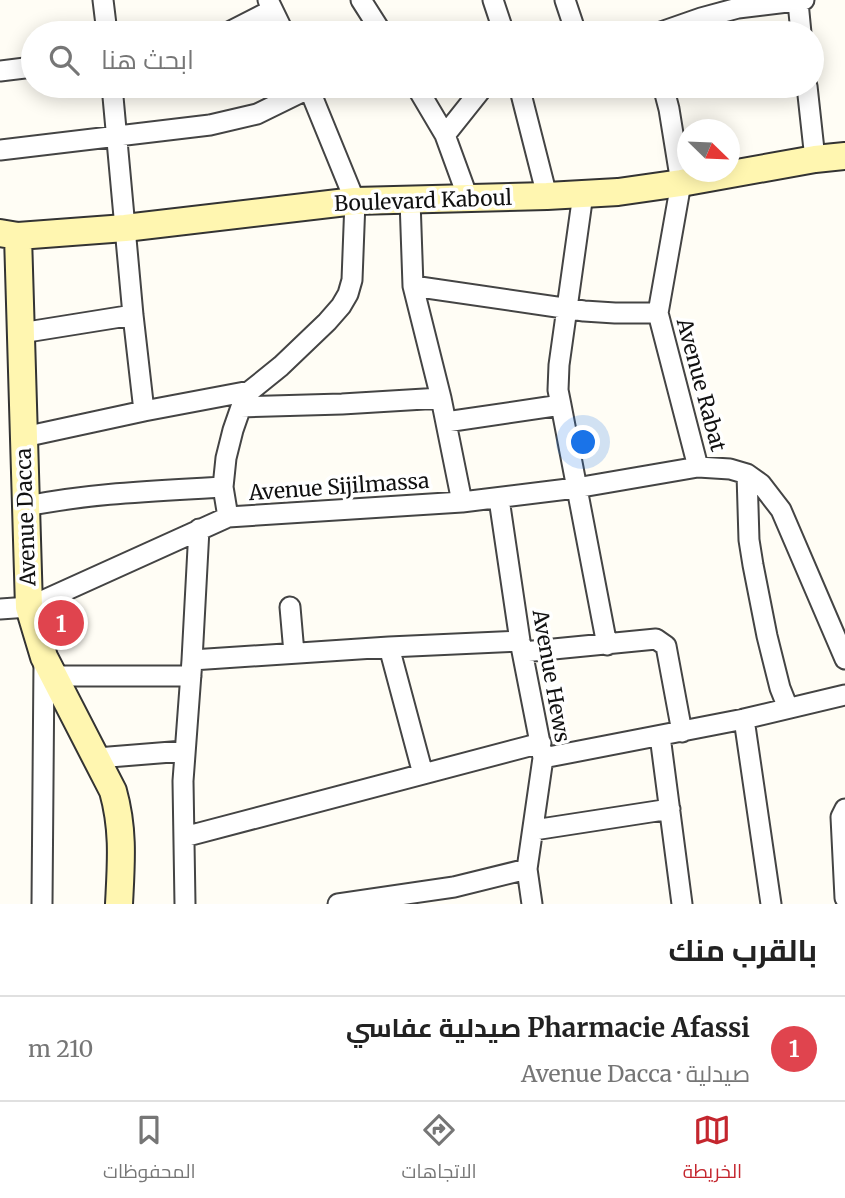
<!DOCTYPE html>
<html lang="ar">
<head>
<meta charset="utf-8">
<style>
	:root { --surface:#fff; --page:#f2f2f2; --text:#222; --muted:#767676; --line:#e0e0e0; --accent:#c4262e }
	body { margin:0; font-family:Merriweather,Cairo,serif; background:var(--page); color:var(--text); direction:rtl }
	.compass { position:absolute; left:677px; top:119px; width:63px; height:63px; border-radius:50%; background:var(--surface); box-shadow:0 4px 18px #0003; rotate:113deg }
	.you { position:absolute; left:584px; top:443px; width:24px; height:24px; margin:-18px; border:5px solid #fff; border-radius:50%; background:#1a73e8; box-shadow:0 0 0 10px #1a73e833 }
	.badge { display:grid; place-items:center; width:46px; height:46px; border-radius:50%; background:var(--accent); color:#fff; font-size:23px; font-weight:700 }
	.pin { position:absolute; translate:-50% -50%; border:4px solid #fff; box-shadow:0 2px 7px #0006 }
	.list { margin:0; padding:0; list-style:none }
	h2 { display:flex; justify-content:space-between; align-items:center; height:91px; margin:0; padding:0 28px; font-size:30px }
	h2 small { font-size:23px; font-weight:400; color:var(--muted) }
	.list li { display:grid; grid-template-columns:46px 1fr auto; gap:21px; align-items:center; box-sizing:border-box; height:105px; padding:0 28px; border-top:2px solid var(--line) }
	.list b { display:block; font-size:26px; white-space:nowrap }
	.list p { margin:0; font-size:23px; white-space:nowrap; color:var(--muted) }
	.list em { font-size:23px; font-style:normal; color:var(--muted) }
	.icon { flex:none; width:38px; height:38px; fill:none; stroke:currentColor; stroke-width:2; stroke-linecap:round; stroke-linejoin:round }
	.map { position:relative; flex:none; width:845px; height:904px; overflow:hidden; direction:ltr }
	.search { position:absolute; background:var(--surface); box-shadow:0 4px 18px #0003; left:21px; right:21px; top:21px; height:77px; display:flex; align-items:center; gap:18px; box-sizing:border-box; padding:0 24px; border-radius:38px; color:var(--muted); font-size:26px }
	.sheet { height:196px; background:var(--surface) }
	nav { display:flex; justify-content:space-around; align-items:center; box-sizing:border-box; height:98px; border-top:2px solid var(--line); background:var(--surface); font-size:19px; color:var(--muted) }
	nav a { display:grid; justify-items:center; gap:4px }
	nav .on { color:var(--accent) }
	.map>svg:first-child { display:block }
</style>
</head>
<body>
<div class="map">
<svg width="845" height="904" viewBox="0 0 845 904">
	<rect width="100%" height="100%" fill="#fffdf5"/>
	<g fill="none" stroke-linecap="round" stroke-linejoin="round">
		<defs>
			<path id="street" d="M 103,0 L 107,33
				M 268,0 L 284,33
				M 361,0 L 382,33
				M 493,0 L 504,33
				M 565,0 L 576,33
				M 798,2 L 801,33
				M 227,33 L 272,10
				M 658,33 L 701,18 L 738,8 L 804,0
				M 0,71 L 33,67
				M 112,86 L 133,315 L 144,411
				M 416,86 L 445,135 L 468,198
				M 519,86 L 547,196
				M 663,86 L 669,109 L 681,183 L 658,313 L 698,467
				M 807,86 L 815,159
				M 445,135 L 484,86
				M 0,150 L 210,125 L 257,114 L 310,88
				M 583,194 L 559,365 L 558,390 L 561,405 L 607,645
				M 410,200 L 413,286 L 441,398 L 462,502
				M 413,286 L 584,311 L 615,313 L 658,313
				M 21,333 L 133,315
				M 241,407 L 342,404 L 441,398
				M 446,422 L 561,405
				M 24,437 L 144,411 L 250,391
				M 747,474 L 749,540 L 753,565 L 767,636 L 780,688 L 788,708
				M 499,499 L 520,641 L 543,758 L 527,869 L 532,904
				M 27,506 C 91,493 157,491 223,487
				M 228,517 L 223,487 L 226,458 L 233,430 L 241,407 L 250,391 L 281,366 L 327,322 L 341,306 L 348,294 L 352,280 L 355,201 L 308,86
				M 290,607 L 294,653
				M 0,609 L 29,607 L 228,517 L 462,502 L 576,488 L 698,467 L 730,469 L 747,474 L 761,484 L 781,510 L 845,659
				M 389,647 L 423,774
				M 523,652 L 656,639 L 666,646 L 682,732
				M 192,660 L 389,647 L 520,641
				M 54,676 L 191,676
				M 744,719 L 771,904
				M 660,736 L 682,904
				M 97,758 L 184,751
				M 543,758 L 744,719 L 845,695
				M 845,809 L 841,817 L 845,898
				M 534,830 L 670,809
				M 184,837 L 541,743
				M 42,904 L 44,661
				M 185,904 L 183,781 L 192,660 L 199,529
				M 338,904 L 454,887 L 527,869"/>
			<path id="secondary" d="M 0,233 L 18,236 L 125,228 L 355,201 L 547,196 L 618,192 L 681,183 L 815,159 L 845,156
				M 18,236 L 29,607 L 44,657 L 113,791 C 124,830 121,864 119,904"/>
		</defs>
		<use href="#street" stroke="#444" stroke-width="23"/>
		<use href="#secondary" stroke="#333" stroke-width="30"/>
		<use href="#street" stroke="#fff" stroke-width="19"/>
		<use href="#secondary" stroke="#fff6b0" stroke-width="26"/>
	</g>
	<g text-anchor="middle" stroke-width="7" stroke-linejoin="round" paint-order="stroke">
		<g font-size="21" fill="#111" stroke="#fff">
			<text transform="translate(423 201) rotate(-2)" y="7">Boulevard Kaboul</text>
			<text transform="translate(701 385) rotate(75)" y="7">Avenue Rabat</text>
			<text transform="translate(339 487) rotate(-4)" y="7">Avenue Sijilmassa</text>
			<text transform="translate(26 517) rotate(-92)" y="7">Avenue Dacca</text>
			<text transform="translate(551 676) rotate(80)" y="7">Avenue Hews</text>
		</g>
	</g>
</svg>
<svg class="compass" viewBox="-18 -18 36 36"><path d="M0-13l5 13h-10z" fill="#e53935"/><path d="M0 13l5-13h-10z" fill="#767676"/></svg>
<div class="you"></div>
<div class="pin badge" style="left:61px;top:623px;background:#e0444e">1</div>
<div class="search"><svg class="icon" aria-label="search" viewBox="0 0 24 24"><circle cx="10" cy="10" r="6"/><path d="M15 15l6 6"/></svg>ابحث هنا</div>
</div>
<section class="sheet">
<h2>بالقرب منك<small></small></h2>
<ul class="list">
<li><span class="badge" style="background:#e0444e">1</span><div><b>Pharmacie Afassi صيدلية عفاسي</b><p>صيدلية · Avenue Dacca</p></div><em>210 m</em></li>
</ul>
</section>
<nav>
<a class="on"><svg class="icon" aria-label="map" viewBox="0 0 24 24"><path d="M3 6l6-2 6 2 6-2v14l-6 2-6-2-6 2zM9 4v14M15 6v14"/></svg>الخريطة</a>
<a><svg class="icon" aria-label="directions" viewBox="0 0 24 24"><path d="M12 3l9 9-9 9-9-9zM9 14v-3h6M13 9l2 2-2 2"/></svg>الاتجاهات</a>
<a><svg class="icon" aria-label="saved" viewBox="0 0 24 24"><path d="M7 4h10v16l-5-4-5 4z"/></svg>المحفوظات</a>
</nav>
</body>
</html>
